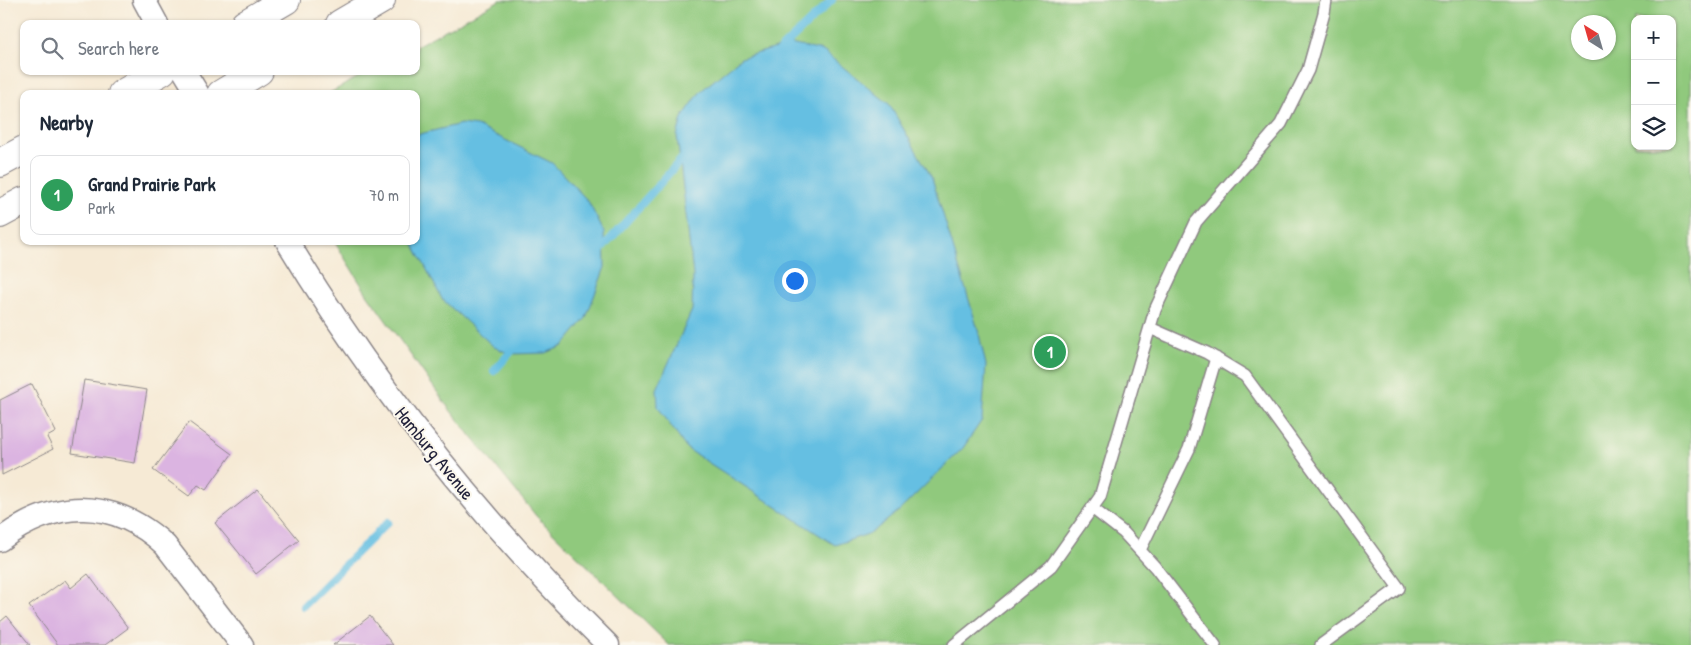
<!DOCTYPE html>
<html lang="en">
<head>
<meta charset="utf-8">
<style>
	:root { --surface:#fff; --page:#f6f6f7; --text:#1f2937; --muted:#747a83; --line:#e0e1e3; --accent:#d93025 }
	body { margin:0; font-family:"Patrick Hand",sans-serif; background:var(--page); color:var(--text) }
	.controls { position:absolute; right:15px; top:15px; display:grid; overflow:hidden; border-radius:10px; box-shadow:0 1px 4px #0004 }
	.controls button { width:45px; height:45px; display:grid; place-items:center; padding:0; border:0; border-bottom:1px solid var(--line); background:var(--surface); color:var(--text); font:25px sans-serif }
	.compass { position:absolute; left:1571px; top:15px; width:45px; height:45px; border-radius:50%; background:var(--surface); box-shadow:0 1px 4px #0004; rotate:323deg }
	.you { position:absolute; left:794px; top:280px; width:18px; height:18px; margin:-12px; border:4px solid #fff; border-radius:50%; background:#1a73e8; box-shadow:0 0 0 8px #1a73e833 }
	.badge { display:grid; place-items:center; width:32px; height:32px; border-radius:50%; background:var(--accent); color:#fff; font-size:16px; font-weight:700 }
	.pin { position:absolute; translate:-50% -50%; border:2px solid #fff; box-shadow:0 1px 5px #0006 }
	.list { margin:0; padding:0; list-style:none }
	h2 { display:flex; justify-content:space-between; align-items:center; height:65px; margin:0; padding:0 20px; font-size:21px }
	h2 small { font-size:16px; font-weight:400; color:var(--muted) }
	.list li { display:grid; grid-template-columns:32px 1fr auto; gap:15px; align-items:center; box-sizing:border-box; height:80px; margin:0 10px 10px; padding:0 10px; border:1px solid var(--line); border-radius:10px }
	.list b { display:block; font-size:19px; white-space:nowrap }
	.list p { margin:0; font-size:16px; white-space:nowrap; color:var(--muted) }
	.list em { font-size:16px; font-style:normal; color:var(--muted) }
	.icon { flex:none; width:28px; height:28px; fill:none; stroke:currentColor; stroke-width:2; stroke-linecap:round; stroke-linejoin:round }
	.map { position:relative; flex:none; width:1691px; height:645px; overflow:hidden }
	.search { position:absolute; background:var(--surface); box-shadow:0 1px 4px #0004; left:20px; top:20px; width:400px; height:55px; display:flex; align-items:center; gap:12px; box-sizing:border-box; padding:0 18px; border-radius:10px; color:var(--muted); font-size:19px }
	.panel { position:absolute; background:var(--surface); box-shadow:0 1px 4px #0004; left:20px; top:90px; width:400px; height:155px; border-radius:10px }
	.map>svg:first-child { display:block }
</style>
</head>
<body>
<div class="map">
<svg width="1691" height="645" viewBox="0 0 1691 645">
	<rect width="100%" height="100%" fill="#fbf7ec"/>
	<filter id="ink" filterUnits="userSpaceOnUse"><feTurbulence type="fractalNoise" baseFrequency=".02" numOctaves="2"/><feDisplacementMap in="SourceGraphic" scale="10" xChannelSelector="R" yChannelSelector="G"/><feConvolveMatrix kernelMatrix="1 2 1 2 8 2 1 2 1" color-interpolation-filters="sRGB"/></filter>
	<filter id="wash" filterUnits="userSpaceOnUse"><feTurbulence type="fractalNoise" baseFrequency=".0096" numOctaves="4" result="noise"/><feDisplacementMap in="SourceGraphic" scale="20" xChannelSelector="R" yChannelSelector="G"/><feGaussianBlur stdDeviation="1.12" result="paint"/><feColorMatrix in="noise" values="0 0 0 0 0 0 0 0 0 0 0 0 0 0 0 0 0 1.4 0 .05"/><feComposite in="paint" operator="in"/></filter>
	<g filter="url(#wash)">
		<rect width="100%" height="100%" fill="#f6ead5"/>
		<path fill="#90c97d" stroke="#59765c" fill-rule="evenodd" d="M 500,0 L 1691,0 L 1691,645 L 669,645 L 537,517 L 450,410 L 367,294 L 334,241 L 416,241 L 416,94 L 328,94 L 369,71 L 416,71 L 416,46 ZM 1635,19 L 1672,19 L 1672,146 L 1635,146 ZM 1578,22 L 1608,22 L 1608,52 L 1578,52 Z"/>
		<path fill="#65bfe2" stroke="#44708e" d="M 790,44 L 823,51 L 889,104 L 932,178 L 978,330 L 986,365 L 982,420 L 963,448 L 900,510 L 871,533 L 835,545 L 686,448 L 658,407 L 657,389 L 692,310 L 693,275 L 677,136 L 682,118 L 701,91 L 741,58 Z
			M 461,124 L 477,126 L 552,163 L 588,201 L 604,232 L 605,267 L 586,318 L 563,346 L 546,353 L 510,354 L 494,347 L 442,299 L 412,241 L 416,241 L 416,135 Z"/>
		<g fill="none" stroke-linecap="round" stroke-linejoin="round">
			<path stroke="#65bfe2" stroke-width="8" d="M 778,52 L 832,0
				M 598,253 L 687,153
				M 494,371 L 516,346
				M 303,606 L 388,522"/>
		</g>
		<g id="blocks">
			<path fill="#dbb4e1" d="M 84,380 L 147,390 L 135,463 L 72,453 Z
				M 32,384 L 56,432 L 47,437 L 53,449 L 2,475 L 0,400 Z
				M 189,422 L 232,454 L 206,490 L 198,485 L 189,496 L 153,470 Z
				M 258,489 L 299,540 L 256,574 L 215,523 Z
				M 88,574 L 128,628 L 105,645 L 58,645 L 29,606 L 65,580 L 71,588 Z
				M 7,616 L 30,645 L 0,645 L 0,622 Z
				M 370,616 L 393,645 L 333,645 Z"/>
		</g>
	</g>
	<g filter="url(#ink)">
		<use href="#blocks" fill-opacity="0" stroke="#8c8688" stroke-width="1"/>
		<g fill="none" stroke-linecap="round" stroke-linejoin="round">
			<defs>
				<path id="lane" d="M 1150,328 L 1207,353 L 1245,376 L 1399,588 L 1321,645
					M 1092,508 L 1124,533 L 1155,567 L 1215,645
					M 1140,550 L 1189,449 L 1216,358
					M 954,645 L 1051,566 L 1100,497 L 1155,310 L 1196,222 L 1281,124 L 1308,70 L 1324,13 L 1326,0"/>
				<path id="street" d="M 144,0 L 157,24
					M 184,71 L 198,94
					M 287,241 C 377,390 484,523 608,645
					M 0,540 C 55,499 113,497 165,545 L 242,645"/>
				<path id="secondary" d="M 245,24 L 286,0
					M 340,24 L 381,0
					M 122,94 L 162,71
					M 221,94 L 259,71
					M 0,163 L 24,150
					M 0,214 L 24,201"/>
			</defs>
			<use href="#lane" stroke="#8c8688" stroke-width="14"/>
			<use href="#street" stroke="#8c8688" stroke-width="25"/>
			<use href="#secondary" stroke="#8c8688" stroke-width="30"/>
			<use href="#lane" stroke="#fff" stroke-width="11"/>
			<use href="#street" stroke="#fff" stroke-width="22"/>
			<use href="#secondary" stroke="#fff" stroke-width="28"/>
		</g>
	</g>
	<g text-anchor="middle" stroke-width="4" stroke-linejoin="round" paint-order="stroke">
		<g font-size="19" fill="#22223b" stroke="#fbf7ec">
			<text transform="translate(435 453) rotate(51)" y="7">Hamburg Avenue</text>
		</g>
	</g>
</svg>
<div class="controls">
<button>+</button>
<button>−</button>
<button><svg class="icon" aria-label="layers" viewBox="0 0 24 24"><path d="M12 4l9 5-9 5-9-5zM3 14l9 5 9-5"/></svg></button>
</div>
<svg class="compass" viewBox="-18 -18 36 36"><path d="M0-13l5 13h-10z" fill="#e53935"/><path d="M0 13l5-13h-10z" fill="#747a83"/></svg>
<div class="you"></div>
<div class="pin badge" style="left:1050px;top:352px;background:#2e9e5b">1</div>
<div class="search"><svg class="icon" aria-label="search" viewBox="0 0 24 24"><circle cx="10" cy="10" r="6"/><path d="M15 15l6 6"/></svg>Search here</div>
<section class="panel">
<h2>Nearby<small></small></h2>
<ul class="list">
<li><span class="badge" style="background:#2e9e5b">1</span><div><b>Grand Prairie Park</b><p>Park</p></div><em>70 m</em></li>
</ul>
</section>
</div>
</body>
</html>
